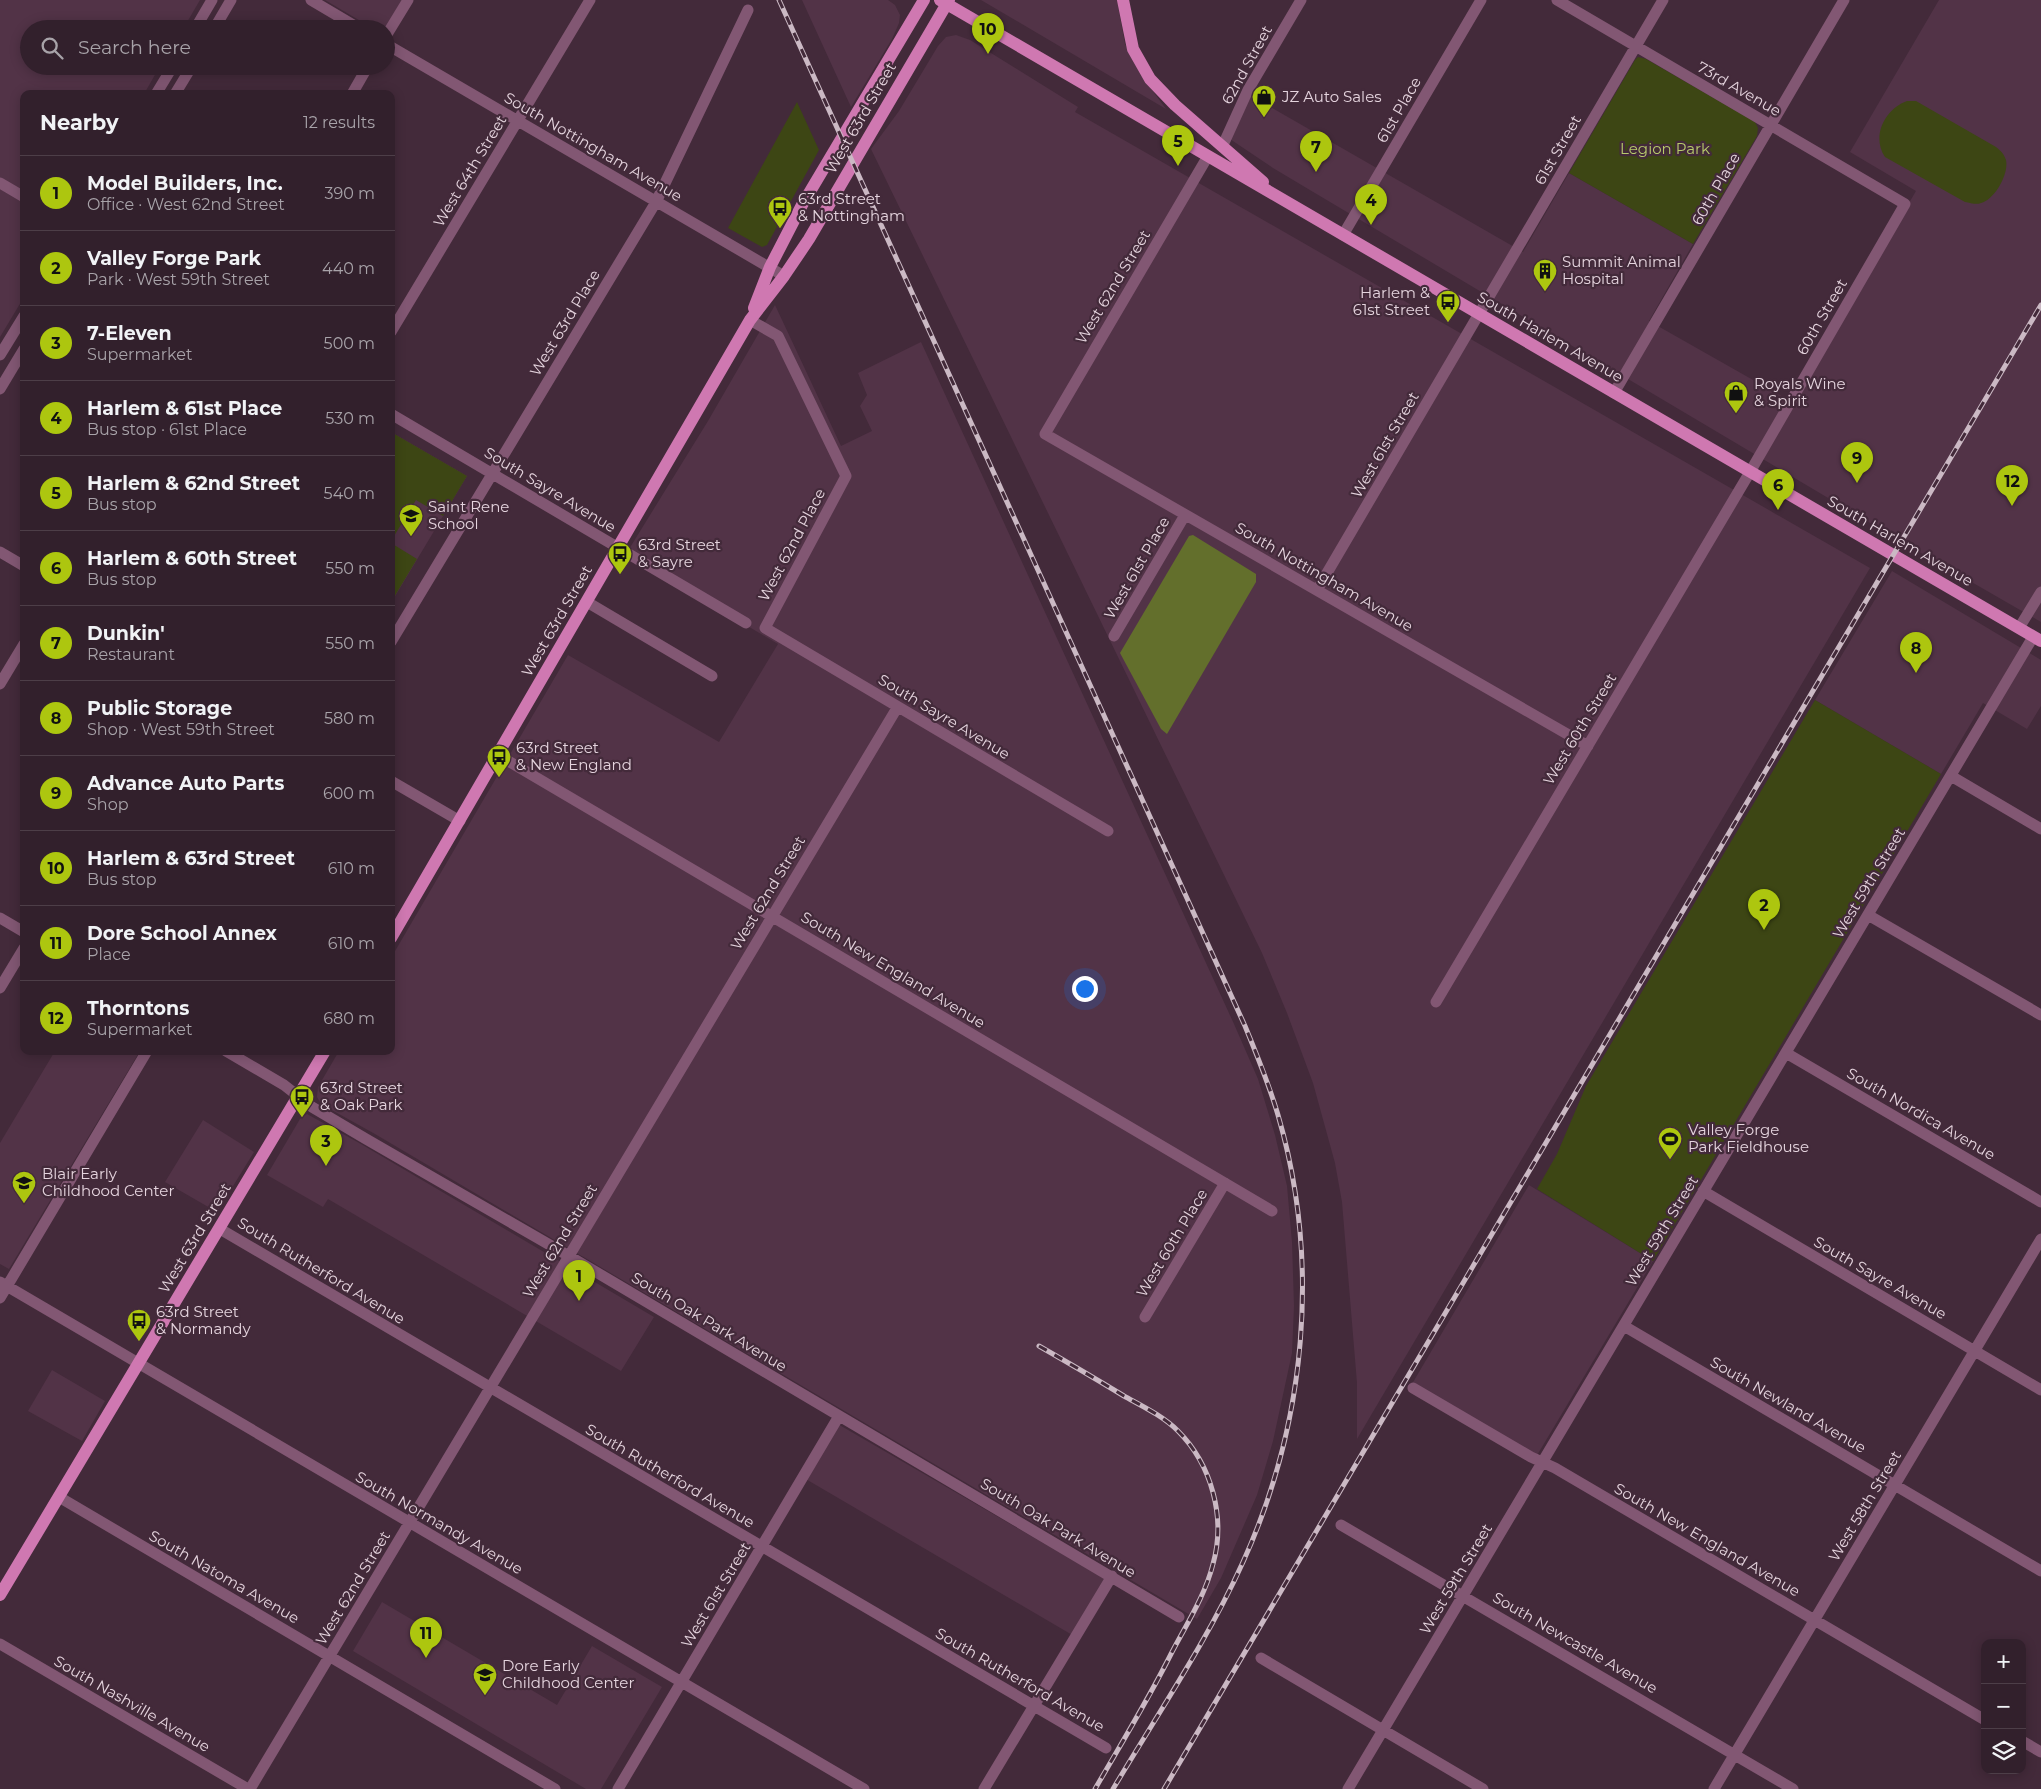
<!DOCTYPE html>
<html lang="en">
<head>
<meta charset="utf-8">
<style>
	:root { --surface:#32202c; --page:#3a2834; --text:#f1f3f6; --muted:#a8a3a9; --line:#4d3e48; --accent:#adc60f }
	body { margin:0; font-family:Montserrat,sans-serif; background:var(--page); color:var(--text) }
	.controls { position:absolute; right:15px; bottom:15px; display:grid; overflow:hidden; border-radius:10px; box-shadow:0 2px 12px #0003 }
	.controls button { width:45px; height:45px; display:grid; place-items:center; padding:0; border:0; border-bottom:1px solid var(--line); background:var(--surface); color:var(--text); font:25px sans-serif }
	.you { position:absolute; left:1084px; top:988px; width:18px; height:18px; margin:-12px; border:4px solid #fff; border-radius:50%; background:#1a73e8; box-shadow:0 0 0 8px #1a73e833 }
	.badge { display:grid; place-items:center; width:32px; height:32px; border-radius:50%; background:var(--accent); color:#111; font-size:16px; font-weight:700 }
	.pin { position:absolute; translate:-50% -41px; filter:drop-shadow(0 1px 2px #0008) }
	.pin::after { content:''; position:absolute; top:26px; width:18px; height:15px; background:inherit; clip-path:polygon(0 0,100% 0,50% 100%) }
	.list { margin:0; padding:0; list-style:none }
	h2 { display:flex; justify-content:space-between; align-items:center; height:65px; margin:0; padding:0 20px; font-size:21px }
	h2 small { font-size:16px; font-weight:400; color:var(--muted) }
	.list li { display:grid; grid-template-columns:32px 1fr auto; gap:15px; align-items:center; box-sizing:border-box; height:75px; padding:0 20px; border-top:1px solid var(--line) }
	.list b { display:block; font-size:19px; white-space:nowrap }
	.list p { margin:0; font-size:16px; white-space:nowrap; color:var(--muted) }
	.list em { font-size:16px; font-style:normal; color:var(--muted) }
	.icon { flex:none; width:28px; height:28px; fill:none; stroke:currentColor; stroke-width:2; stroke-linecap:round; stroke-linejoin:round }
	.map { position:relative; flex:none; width:2041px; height:1789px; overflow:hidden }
	.search { position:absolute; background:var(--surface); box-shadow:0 2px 12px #0003; left:20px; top:20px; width:375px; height:55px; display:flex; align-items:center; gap:12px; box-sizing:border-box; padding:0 18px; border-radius:28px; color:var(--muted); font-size:19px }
	.panel { position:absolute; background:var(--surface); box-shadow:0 2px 12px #0003; left:20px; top:90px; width:375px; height:965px; border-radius:10px }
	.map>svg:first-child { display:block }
</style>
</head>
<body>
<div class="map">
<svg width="2041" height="1789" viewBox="0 0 2041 1789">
	<rect width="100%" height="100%" fill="#432a3a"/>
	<path fill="#523347" d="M 0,0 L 200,0 L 183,29 L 29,29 L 29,66 L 160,66 L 144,94 L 24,94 L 24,297 L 0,337 Z
		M 325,0 L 402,0 L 385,29 L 374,29 Z
		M 802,0 L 888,0 L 895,5 L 900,15 L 899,23 L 892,39 L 851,107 Z
		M 981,0 L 1117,0 L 1125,44 L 1141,75 L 1166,109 Z
		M 1939,0 L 2041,0 L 2041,622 L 1909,546 L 1325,199 L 1273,168 L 1224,135 L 1248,94 L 1523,252 L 1569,173 L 1693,244 L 1649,321 L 1792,402 L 1916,191 L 1850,152 Z
		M 956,35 L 970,40 L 1078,107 L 1075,112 L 1870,568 L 1357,1439 L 1357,1383 L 1342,1202 L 1335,1163 L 1313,1083 L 1287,1013 L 1262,953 L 871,149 L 899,111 L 938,46 L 946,37 Z
		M 775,305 L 841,446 L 872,431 L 860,406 L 867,395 L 858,373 L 921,342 L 1234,1024 L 1258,1079 L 1275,1135 L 1287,1186 L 1292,1242 L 1294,1306 L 1292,1353 L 1273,1441 L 1257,1495 L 1221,1578 L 1197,1619 L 375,1134 L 321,1104 L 317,1097 L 318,1087 L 339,1051 L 391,1051 L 391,958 L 568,655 L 719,742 L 778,644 L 626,554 L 708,421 Z
		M 391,432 L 467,476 L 391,603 Z
		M 1892,571 L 2041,660 L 2041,706 L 2027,729 L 1983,703 L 1941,774 L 1815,700 Z
		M 55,1051 L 140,1051 L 9,1269 L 0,1264 L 0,1143 Z
		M 307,1114 L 361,1144 L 654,1317 L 621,1371 L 328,1199 L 323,1207 L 267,1175 L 300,1119 Z
		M 203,1120 L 254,1152 L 217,1212 L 165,1182 Z
		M 1529,1185 L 1653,1261 L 1536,1457 L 1412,1384 Z
		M 52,1370 L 105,1401 L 82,1441 L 28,1411 Z
		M 836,1423 L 1107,1580 L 1074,1636 L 804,1478 Z
		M 382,1602 L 557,1705 L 592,1646 L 662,1687 L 601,1789 L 586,1789 L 353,1651 Z"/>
	<path fill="#3d4614" d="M 1638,57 L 1646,59 L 1755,122 L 1758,128 L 1757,136 L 1693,244 L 1569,173 L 1635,60 Z
		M 1907,101 L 1916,101 L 1996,147 C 2001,151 2004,154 2006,160 C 2009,174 1995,199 1981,203 C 1976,205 1971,203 1965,202 L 1885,157 C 1871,136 1885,109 1907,101 Z
		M 797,102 L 819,150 L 767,245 L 762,247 L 728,228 Z
		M 391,432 L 467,476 L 443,516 L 416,500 L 391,541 Z
		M 391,543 L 417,559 L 393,599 L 391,598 Z
		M 1815,700 L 1941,774 L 1653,1261 L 1537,1189 L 1557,1154 L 1586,1086 Z"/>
	<path fill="#636f2c" d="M 1193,535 L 1256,574 L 1256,582 L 1167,734 L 1161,729 L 1120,653 L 1189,536 Z"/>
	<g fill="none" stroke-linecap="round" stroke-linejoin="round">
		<path stroke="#825773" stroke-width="11" d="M 311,0 L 360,29
			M 195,29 L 212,0
			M 214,29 L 231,0
			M 386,36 L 408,0
			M 386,44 L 784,276
			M 156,94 L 173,66
			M 175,94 L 192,66
			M 352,94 L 368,66
			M 1223,145 L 1248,90 L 1301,0
			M 1208,156 L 1045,434 L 1588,746
			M 0,183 L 24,197
			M 1343,235 L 1481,0
			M 750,320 L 778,336 L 846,476 L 765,628 L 1108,831
			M 391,332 L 590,0
			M 0,355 L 24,316
			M 0,389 L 24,349
			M 1614,393 L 1844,0
			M 391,414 L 746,623
			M 0,552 L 24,566
			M 1317,590 L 1663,0
			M 587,602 L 712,676
			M 2019,628 L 2041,592
			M 1114,636 L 1185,515
			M 391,642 L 656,202 L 748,10
			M 0,684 L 24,644
			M 498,755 L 1272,1211
			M 1951,776 L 2041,829
			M 391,781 L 460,821
			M 1868,915 L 2041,1015
			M 0,918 L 24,932
			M 0,988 L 24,948
			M 1436,1002 L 1750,472 L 1905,204 L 1557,0
			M 226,1051 L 284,1085 L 312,1107 L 366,1139 L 569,1256 L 1179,1617
			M 1786,1053 L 2041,1202
			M 1703,1191 L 2041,1390
			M 220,1229 L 1106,1748
			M 0,1282 L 864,1789
			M 0,1298 L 147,1051
			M 1145,1317 L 1225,1183
			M 1624,1326 L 2041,1571
			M 1413,1388 L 1531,1457 L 1555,1468 L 1985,1720
			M 59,1497 L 555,1789
			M 1341,1525 L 1793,1789
			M 0,1644 L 248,1789
			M 1261,1658 L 1483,1789
			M 2022,1741 L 2041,1752
			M 250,1789 L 897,708
			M 618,1789 L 839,1416
			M 984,1789 L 1112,1576
			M 1348,1789 L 2033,637
			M 1714,1789 L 2041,1239"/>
		<path stroke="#cf78b1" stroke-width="12" d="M 940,0 L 2041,641
			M 1123,0 L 1133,49 L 1150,79 L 1175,105 L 1263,182
			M 754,308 L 770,267 L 802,205 L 924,0
			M 391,938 L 750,320 L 784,276 L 809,239 L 949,0
			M 0,1595 L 325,1051"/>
		<defs>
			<path id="rail" d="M 779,0 L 1245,1026 C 1257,1055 1269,1084 1278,1115 C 1321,1262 1306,1423 1243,1562 C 1208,1640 1157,1715 1113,1789
				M 1039,1346 C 1067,1362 1096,1379 1124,1396 C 1142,1406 1163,1416 1178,1431 C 1212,1465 1226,1518 1213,1564 C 1205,1596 1186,1625 1171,1654 C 1148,1700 1121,1744 1095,1789
				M 1164,1789 L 2041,305"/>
		</defs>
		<use href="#rail" stroke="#cbb9c4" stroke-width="5"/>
		<use href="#rail" stroke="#432a3a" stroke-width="3" stroke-dasharray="9" stroke-linecap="butt"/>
	</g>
	<defs>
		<symbol id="shop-pin" viewBox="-11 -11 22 30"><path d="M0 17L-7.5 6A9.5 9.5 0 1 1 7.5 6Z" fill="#adc60f" stroke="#432a3a"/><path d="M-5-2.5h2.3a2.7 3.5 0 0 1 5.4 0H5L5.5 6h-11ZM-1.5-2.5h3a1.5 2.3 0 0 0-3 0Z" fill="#111"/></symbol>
		<symbol id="bus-pin" viewBox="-11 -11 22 30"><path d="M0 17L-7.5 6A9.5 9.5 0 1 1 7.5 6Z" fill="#adc60f" stroke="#432a3a"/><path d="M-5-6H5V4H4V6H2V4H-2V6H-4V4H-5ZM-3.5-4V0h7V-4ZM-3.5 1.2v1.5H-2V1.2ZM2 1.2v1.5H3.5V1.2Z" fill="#111"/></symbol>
		<symbol id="building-pin" viewBox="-11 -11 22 30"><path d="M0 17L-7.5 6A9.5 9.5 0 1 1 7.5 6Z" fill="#adc60f" stroke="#432a3a"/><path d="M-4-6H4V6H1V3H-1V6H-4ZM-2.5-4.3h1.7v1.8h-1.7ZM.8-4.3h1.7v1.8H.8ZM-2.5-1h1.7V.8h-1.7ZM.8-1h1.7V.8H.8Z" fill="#111"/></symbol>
		<symbol id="school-pin" viewBox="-11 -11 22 30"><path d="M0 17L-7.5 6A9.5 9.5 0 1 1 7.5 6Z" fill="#adc60f" stroke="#432a3a"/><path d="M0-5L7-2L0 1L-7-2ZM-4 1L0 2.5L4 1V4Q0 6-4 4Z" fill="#111"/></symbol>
		<symbol id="stadium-pin" viewBox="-11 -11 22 30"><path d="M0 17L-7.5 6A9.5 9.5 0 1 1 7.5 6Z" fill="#adc60f" stroke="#432a3a"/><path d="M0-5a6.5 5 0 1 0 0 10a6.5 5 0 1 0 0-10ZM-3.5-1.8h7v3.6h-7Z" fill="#111"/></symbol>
	</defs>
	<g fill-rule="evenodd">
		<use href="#shop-pin" x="1250" y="83" width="28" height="38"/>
		<use href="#bus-pin" x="766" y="194" width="28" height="38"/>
		<use href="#building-pin" x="1531" y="257" width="28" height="38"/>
		<use href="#bus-pin" x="1434" y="288" width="28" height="38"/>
		<use href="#shop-pin" x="1722" y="379" width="28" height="38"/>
		<use href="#school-pin" x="397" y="502" width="28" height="38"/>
		<use href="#bus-pin" x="606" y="540" width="28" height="38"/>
		<use href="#bus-pin" x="485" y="743" width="28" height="38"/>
		<use href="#bus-pin" x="288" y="1083" width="28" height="38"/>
		<use href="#stadium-pin" x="1656" y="1125" width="28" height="38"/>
		<use href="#school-pin" x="10" y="1169" width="28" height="38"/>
		<use href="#bus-pin" x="125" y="1307" width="28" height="38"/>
		<use href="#school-pin" x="471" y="1661" width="28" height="38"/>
	</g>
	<g text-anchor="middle" stroke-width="4.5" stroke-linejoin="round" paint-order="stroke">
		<g font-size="15" fill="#e5d4de" stroke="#432a3a">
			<text transform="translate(1247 65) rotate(-61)" y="5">62nd Street</text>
			<text transform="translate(1739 89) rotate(30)" y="5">73rd Avenue</text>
			<text transform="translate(1399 110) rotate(-60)" y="5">61st Place</text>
			<text transform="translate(861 118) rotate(-60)" y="5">West 63rd Street</text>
			<text transform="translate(593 147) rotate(30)" y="5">South Nottingham Avenue</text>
			<text transform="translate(1558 150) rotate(-60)" y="5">61st Street</text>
			<text transform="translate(470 171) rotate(-59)" y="5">West 64th Street</text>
			<text transform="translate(1716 189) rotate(-60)" y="5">60th Place</text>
			<text transform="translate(1113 287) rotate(-59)" y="5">West 62nd Street</text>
			<text transform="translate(1822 317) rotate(-60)" y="5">60th Street</text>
			<text transform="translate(565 323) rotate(-59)" y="5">West 63rd Place</text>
			<text transform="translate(1550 337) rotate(30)" y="5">South Harlem Avenue</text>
			<text transform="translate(1385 445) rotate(-60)" y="5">West 61st Street</text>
			<text transform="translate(550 490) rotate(31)" y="5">South Sayre Avenue</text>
			<text transform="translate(1900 541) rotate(30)" y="5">South Harlem Avenue</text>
			<text transform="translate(792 545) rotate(-62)" y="5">West 62nd Place</text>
			<text transform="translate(1137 568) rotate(-60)" y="5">West 61st Place</text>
			<text transform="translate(1324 577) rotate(30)" y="5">South Nottingham Avenue</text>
			<text transform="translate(557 621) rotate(-60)" y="5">West 63rd Street</text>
			<text transform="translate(944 717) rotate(31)" y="5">South Sayre Avenue</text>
			<text transform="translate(1580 729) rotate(-59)" y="5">West 60th Street</text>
			<text transform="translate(1869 883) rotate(-59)" y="5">West 59th Street</text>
			<text transform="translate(768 893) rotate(-59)" y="5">West 62nd Street</text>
			<text transform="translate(893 970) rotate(31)" y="5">South New England Avenue</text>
			<text transform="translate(1921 1114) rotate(30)" y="5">South Nordica Avenue</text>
			<text transform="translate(1662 1231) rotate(-59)" y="5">West 59th Street</text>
			<text transform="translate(195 1238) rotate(-59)" y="5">West 63rd Street</text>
			<text transform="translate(560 1241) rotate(-59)" y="5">West 62nd Street</text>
			<text transform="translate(1172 1243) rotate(-59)" y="5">West 60th Place</text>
			<text transform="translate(321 1271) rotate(31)" y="5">South Rutherford Avenue</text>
			<text transform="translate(1880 1278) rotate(30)" y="5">South Sayre Avenue</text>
			<text transform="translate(709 1322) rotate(31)" y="5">South Oak Park Avenue</text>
			<text transform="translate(1788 1405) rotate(30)" y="5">South Newland Avenue</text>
			<text transform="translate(670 1476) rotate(30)" y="5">South Rutherford Avenue</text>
			<text transform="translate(1865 1506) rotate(-59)" y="5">West 58th Street</text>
			<text transform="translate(439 1523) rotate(30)" y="5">South Normandy Avenue</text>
			<text transform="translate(1058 1528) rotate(31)" y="5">South Oak Park Avenue</text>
			<text transform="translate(1707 1540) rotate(30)" y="5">South New England Avenue</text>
			<text transform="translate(224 1577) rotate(30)" y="5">South Natoma Avenue</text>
			<text transform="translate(1456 1579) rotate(-59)" y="5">West 59th Street</text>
			<text transform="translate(353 1588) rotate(-59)" y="5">West 62nd Street</text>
			<text transform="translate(716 1595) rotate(-59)" y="5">West 61st Street</text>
			<text transform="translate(1575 1643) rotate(30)" y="5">South Newcastle Avenue</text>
			<text transform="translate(1020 1680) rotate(30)" y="5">South Rutherford Avenue</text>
			<text transform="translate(132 1704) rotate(30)" y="5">South Nashville Avenue</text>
		</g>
		<g font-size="15" fill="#e5d4de" stroke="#432a3a" text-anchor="start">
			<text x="1282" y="102">JZ Auto Sales</text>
			<text x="798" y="204">63rd Street<tspan x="798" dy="17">&amp; Nottingham</tspan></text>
			<text x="1562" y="267">Summit Animal<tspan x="1562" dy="17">Hospital</tspan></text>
			<text x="1430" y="298" text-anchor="end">Harlem &amp;<tspan x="1430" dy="17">61st Street</tspan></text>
			<text x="1754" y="389">Royals Wine<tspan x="1754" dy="17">&amp; Spirit</tspan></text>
			<text x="428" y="512">Saint Rene<tspan x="428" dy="17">School</tspan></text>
			<text x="638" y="550">63rd Street<tspan x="638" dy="17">&amp; Sayre</tspan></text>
			<text x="516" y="753">63rd Street<tspan x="516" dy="17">&amp; New England</tspan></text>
			<text x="320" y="1093">63rd Street<tspan x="320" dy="17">&amp; Oak Park</tspan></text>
			<text x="1688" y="1135">Valley Forge<tspan x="1688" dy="17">Park Fieldhouse</tspan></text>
			<text x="42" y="1179">Blair Early<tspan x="42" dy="17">Childhood Center</tspan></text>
			<text x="156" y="1317">63rd Street<tspan x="156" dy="17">&amp; Normandy</tspan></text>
			<text x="502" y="1671">Dore Early<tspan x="502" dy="17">Childhood Center</tspan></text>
		</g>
		<g font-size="15" fill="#b8cb6c" stroke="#432a3a">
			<text x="1665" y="154">Legion Park</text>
		</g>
	</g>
</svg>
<div class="controls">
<button>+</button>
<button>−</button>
<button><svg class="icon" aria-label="layers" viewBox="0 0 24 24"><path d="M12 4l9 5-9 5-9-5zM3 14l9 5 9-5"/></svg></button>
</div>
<div class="you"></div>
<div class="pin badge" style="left:579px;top:1301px">1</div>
<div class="pin badge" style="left:1764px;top:930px">2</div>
<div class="pin badge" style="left:326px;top:1166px">3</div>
<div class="pin badge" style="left:1371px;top:225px">4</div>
<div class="pin badge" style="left:1178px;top:166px">5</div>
<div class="pin badge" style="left:1778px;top:510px">6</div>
<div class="pin badge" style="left:1316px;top:172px">7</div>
<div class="pin badge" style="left:1916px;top:673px">8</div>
<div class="pin badge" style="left:1857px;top:483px">9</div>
<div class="pin badge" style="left:988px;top:54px">10</div>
<div class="pin badge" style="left:426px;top:1658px">11</div>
<div class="pin badge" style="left:2012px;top:506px">12</div>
<div class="search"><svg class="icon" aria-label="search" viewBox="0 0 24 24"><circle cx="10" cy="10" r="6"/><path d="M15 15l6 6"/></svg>Search here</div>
<section class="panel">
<h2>Nearby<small>12 results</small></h2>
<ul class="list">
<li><span class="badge">1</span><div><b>Model Builders, Inc.</b><p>Office · West 62nd Street</p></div><em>390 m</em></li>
<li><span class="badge">2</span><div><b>Valley Forge Park</b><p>Park · West 59th Street</p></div><em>440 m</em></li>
<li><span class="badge">3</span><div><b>7-Eleven</b><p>Supermarket</p></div><em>500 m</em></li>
<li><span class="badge">4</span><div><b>Harlem &amp; 61st Place</b><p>Bus stop · 61st Place</p></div><em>530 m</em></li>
<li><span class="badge">5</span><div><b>Harlem &amp; 62nd Street</b><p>Bus stop</p></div><em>540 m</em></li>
<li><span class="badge">6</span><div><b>Harlem &amp; 60th Street</b><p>Bus stop</p></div><em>550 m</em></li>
<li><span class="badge">7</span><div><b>Dunkin'</b><p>Restaurant</p></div><em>550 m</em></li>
<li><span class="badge">8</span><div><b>Public Storage</b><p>Shop · West 59th Street</p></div><em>580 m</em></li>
<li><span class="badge">9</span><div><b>Advance Auto Parts</b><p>Shop</p></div><em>600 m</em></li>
<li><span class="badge">10</span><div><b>Harlem &amp; 63rd Street</b><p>Bus stop</p></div><em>610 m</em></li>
<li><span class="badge">11</span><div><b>Dore School Annex</b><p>Place</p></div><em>610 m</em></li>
<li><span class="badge">12</span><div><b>Thorntons</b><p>Supermarket</p></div><em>680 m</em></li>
</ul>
</section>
</div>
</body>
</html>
